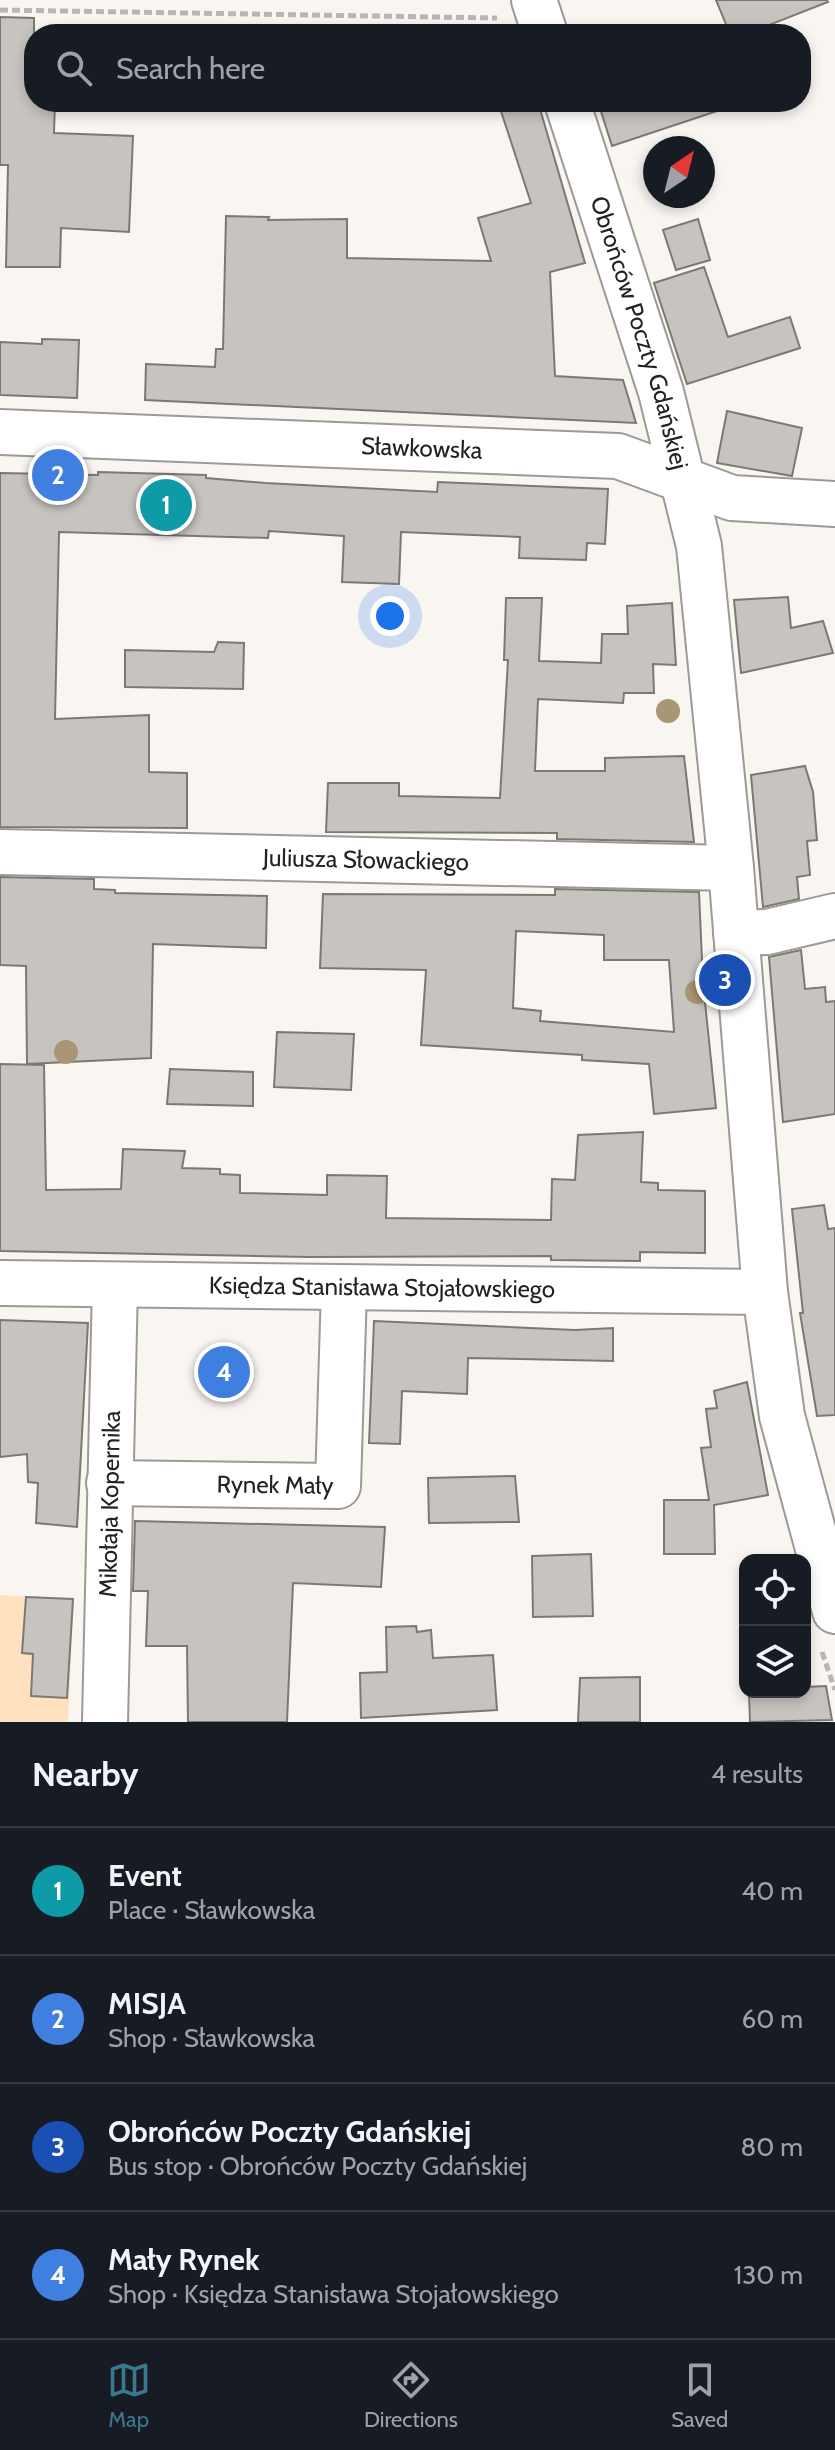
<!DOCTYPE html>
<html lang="en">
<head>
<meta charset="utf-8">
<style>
	:root { --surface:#171b24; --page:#242831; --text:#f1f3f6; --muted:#9ea1a6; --line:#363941; --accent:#39788d }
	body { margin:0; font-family:Cabin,sans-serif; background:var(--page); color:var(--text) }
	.controls { position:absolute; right:24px; bottom:24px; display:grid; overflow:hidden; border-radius:16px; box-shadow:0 4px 12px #0003 }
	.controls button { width:72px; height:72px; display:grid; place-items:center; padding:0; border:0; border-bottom:2px solid var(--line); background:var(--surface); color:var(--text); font:40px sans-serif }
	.compass { position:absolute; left:643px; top:136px; width:72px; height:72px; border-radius:50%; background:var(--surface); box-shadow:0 4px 12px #0003; rotate:35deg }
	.you { position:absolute; left:390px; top:616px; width:28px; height:28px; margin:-20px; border:6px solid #fff; border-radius:50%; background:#1a73e8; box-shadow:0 0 0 12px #1a73e833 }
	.badge { display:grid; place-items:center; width:52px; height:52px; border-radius:50%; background:var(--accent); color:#fff; font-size:26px; font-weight:700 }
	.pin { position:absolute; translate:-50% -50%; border:4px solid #fff; box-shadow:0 2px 8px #0006 }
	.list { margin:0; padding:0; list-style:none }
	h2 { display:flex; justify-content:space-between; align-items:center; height:104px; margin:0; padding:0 32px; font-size:34px }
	h2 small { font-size:26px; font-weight:400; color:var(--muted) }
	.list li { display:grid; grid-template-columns:52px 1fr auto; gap:24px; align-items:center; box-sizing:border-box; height:128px; padding:0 32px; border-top:2px solid var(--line) }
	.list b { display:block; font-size:30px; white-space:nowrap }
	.list p { margin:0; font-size:26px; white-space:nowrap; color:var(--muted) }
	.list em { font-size:26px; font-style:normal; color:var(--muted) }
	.icon { flex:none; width:44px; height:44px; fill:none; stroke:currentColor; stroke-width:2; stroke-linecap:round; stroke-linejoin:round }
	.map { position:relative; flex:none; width:835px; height:1722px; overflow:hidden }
	.search { position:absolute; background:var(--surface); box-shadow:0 4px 12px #0003; left:24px; right:24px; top:24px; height:88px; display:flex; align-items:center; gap:20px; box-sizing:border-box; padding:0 28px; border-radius:32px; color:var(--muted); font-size:30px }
	.sheet { height:616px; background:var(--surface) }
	nav { display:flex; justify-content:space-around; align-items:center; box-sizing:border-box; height:112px; border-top:2px solid var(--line); background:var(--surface); font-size:22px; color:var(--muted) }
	nav a { display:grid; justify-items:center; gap:4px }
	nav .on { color:var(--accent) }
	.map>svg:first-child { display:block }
</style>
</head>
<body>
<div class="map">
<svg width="835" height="1722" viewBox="0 0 835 1722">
	<rect width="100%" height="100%" fill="#f9f6f2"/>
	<path fill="#fee1be" d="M 0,1595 L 74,1600 L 68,1722 L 0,1722 Z"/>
	<path fill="#c7c4c0" stroke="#7c7975" stroke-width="2" fill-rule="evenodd" d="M 716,0 L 827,0 L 828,2 L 746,34 L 730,34 Z
		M 0,17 L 34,18 L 34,102 L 55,102 L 54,133 L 133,136 L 129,232 L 61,228 L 60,267 L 6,267 L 8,165 L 0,165 Z
		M 498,102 L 538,102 L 585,263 L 550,272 L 555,376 L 623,380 L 636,423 L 145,400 L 146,364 L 215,367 L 216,349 L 223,349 L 226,216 L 269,217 L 268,220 L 347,219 L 347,258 L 491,261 L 478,218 L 531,203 Z
		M 598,102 L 725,102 L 726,108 L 612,146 Z
		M 698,219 L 710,260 L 676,270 L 663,230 Z
		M 704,267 L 728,337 L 790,317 L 800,348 L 687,384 L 654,283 Z
		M 42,339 L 79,340 L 77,398 L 0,395 L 0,342 L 42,344 Z
		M 727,411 L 802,428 L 792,476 L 717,463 Z
		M 98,472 L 206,475 L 206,478 L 265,483 L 437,492 L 438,482 L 608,489 L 605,544 L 587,543 L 586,560 L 519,558 L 520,537 L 401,532 L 399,584 L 342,582 L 344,536 L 269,531 L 268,538 L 59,532 L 55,719 L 149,715 L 149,772 L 187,773 L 187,828 L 0,827 L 0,473 L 98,475 Z
		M 788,597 L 791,628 L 823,621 L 833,653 L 741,673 L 734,600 Z
		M 506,598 L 542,598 L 539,661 L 601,663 L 602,634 L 628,634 L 627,606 L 672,603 L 676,665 L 653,664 L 654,693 L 624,693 L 623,703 L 538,699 L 535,771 L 605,771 L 605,758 L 684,756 L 694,842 L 557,839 L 557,833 L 326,832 L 328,783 L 399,783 L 399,796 L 500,798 L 508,660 L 504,660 Z
		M 218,642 L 244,643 L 243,689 L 125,687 L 125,650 L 214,652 Z
		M 805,766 L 813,792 L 817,840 L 807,841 L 810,875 L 797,877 L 799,899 L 763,907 L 751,775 Z
		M 0,877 L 94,879 L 94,889 L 115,890 L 115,893 L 267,896 L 266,948 L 153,944 L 151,1058 L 27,1064 L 26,966 L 0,965 Z
		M 555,889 L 699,892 L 703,983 L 716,1108 L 654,1114 L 649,1064 L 582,1060 L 582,1055 L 421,1045 L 426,970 L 320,968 L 323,894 L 555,895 ZM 516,931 L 604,935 L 604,960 L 669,960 L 674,1032 L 540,1021 L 541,1011 L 513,1008 Z
		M 801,950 L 805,989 L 825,987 L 826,1002 L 835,1001 L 835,1114 L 783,1122 L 769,957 Z
		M 277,1032 L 354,1034 L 351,1090 L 274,1087 Z
		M 0,1064 L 44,1065 L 46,1190 L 121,1189 L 123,1149 L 185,1151 L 182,1168 L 220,1169 L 220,1174 L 240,1175 L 240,1193 L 327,1195 L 327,1175 L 387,1176 L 386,1218 L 551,1220 L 552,1179 L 575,1180 L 578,1135 L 643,1132 L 641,1182 L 658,1183 L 658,1190 L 705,1191 L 705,1253 L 640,1252 L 640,1261 L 551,1260 L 551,1256 L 308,1257 L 0,1251 Z
		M 170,1069 L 253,1072 L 253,1106 L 167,1104 Z
		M 824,1205 L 828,1229 L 835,1228 L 835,1415 L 817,1416 L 800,1313 L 803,1313 L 792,1209 Z
		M 0,1320 L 88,1323 L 77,1527 L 36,1523 L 38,1483 L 28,1482 L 27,1454 L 0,1457 Z
		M 374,1321 L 575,1330 L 613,1328 L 613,1361 L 468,1358 L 467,1394 L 402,1391 L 400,1444 L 369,1443 Z
		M 747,1382 L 768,1495 L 714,1505 L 715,1554 L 664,1554 L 664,1500 L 709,1500 L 701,1448 L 711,1447 L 706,1409 L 717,1408 L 714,1391 Z
		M 515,1476 L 519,1522 L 429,1523 L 428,1478 Z
		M 135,1521 L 385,1527 L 381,1587 L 293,1583 L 287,1722 L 188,1722 L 187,1646 L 146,1646 L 148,1591 L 133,1591 Z
		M 591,1554 L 593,1616 L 533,1617 L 532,1556 Z
		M 26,1597 L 73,1599 L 67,1698 L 31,1696 L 33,1654 L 22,1653 Z
		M 416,1626 L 417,1632 L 431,1630 L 433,1658 L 493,1655 L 497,1710 L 361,1718 L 360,1673 L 387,1672 L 386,1627 Z
		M 640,1677 L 640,1722 L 578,1722 L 580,1678 Z
		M 826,1686 L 832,1720 L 750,1722 L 749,1692 L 805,1692 L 805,1687 Z"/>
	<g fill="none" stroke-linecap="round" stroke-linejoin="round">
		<defs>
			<g id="minor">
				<path d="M 534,0 L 545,34"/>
				<path id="s1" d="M 567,102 L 661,392 L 699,546 L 731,868 L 765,1292 L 782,1416 L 835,1611"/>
				<path id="s2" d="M 0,432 L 618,456 L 732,498 L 835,504"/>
				<path id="s3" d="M 0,852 L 731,868"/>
				<path d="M 736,933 L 767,932 L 835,916"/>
				<path id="s4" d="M 0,1283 L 765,1292"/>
				<path id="s5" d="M 109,1483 L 338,1486 L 344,1288"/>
				<path id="s6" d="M 105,1722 L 115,1285"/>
			</g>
		</defs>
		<use href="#minor" stroke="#9d9a96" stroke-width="48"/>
		<path stroke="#b8b5b2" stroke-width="5" stroke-dasharray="8 4" stroke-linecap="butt" d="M 0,10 L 497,18
			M 822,1652 L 835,1690"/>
		<use href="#minor" stroke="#fff" stroke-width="44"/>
	</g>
	<g fill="#aa9574">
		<circle cx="668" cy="711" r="12"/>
		<circle cx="697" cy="992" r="12"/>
		<circle cx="66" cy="1052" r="12"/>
	</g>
	<g text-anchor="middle" stroke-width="7" stroke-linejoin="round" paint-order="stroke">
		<g font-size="24" fill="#232220" stroke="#f9f6f2">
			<text dy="8" stroke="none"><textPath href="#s1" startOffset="242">Obrońców Poczty Gdańskiej</textPath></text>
			<text dy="8" stroke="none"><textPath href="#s2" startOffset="422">Sławkowska</textPath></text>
			<text dy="8" stroke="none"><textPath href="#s3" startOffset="366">Juliusza Słowackiego</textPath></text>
			<text dy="8" stroke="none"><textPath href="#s4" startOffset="382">Księdza Stanisława Stojałowskiego</textPath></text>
			<text dy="8" stroke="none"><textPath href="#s5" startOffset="166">Rynek Mały</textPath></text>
			<text dy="8" stroke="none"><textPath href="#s6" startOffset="218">Mikołaja Kopernika</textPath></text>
		</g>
	</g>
</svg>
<div class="controls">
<button><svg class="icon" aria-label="locate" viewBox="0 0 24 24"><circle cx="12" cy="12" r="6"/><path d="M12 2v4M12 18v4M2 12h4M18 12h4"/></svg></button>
<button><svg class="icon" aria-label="layers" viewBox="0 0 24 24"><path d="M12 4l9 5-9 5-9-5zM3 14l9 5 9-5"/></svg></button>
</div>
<svg class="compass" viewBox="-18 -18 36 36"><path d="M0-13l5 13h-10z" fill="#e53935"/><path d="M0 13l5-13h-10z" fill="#9ea1a6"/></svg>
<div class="you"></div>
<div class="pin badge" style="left:166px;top:505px;background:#0f9aa8">1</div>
<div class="pin badge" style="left:58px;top:475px;background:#3f7fe0">2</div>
<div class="pin badge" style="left:725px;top:980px;background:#1a4fb4">3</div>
<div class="pin badge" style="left:224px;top:1372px;background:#3f7fe0">4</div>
<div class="search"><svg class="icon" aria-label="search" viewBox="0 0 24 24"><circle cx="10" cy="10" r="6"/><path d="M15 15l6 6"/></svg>Search here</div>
</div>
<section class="sheet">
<h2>Nearby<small>4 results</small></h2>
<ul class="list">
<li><span class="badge" style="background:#0f9aa8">1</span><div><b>Event</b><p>Place · Sławkowska</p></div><em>40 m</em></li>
<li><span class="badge" style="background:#3f7fe0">2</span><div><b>MISJA</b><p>Shop · Sławkowska</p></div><em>60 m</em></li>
<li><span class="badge" style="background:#1a4fb4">3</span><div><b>Obrońców Poczty Gdańskiej</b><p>Bus stop · Obrońców Poczty Gdańskiej</p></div><em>80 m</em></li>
<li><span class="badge" style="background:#3f7fe0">4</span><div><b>Mały Rynek</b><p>Shop · Księdza Stanisława Stojałowskiego</p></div><em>130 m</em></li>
</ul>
</section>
<nav>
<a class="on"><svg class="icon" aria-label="map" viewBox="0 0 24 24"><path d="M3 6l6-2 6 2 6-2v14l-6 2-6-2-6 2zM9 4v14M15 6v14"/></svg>Map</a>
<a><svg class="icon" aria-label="directions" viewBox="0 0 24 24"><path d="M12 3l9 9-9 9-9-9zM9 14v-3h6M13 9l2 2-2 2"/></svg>Directions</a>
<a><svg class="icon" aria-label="saved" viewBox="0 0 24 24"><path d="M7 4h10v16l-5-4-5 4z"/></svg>Saved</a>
</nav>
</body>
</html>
